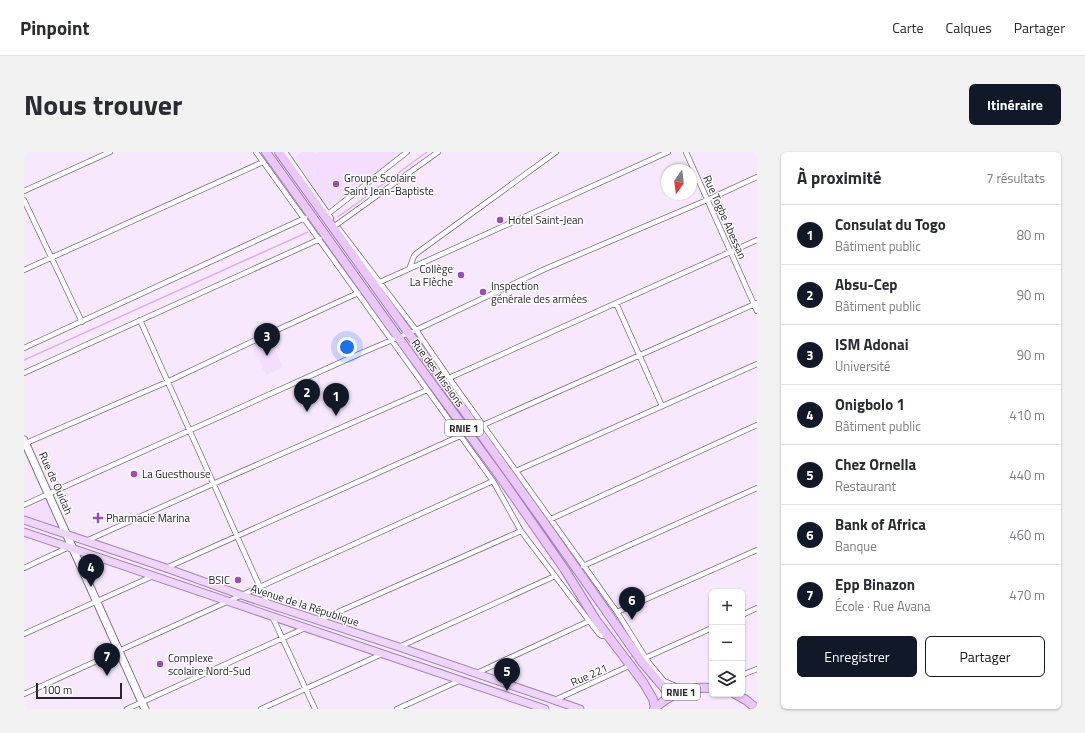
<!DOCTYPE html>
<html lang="fr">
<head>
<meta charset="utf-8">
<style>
	:root { --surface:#fff; --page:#f2f2f3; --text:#2b2b33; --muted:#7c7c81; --line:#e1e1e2; --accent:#111827 }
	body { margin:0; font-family:"Titillium Web",sans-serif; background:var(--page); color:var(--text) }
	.controls { position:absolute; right:12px; bottom:12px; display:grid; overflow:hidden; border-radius:6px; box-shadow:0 1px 3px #0004 }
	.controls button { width:36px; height:36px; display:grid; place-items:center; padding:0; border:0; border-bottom:1px solid var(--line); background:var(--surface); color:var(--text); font:20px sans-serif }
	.compass { position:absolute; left:637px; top:12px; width:36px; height:36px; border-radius:50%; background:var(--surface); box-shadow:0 1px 3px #0004; rotate:194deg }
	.scale { position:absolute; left:12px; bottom:10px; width:86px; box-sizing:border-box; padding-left:4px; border:2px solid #2c252f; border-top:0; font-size:11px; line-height:14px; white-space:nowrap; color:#2c252f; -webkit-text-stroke:3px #fcfcfc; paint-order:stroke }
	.you { position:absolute; left:323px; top:195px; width:14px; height:14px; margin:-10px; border:3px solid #fff; border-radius:50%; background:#1a73e8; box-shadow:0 0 0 6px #1a73e833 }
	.badge { display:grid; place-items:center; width:26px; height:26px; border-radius:50%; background:var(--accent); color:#fff; font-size:13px; font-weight:700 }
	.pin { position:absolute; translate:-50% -33px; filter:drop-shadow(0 1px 2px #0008) }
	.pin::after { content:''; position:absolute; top:21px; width:14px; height:12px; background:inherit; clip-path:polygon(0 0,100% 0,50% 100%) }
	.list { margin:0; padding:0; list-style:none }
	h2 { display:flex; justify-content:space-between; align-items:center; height:52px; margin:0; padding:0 16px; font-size:17px }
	h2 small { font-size:13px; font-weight:400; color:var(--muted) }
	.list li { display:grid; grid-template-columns:26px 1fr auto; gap:12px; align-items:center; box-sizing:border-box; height:60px; padding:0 16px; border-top:1px solid var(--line) }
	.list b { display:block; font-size:15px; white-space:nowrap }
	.list p { margin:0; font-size:13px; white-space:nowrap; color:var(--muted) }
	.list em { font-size:13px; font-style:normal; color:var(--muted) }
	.actions { display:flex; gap:8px; padding:12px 16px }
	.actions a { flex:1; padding:9px 0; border:1px solid var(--accent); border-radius:6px; text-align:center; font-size:14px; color:var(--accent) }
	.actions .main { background:var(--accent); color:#fff }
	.icon { flex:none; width:22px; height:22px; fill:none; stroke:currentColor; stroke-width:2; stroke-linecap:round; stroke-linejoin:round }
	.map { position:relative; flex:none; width:733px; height:557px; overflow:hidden; border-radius:6px }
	header { display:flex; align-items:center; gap:24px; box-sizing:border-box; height:56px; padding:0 20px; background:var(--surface); border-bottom:1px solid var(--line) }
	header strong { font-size:19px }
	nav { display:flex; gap:22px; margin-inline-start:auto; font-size:14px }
	.intro { display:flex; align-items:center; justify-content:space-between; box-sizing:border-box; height:96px; padding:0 24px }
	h1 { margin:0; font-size:28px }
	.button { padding:10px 18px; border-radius:6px; background:var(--accent); color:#fff; font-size:14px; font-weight:700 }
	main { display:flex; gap:24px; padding:0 24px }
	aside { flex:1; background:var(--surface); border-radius:6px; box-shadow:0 1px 3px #0004 }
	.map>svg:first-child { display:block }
</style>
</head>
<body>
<header>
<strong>Pinpoint</strong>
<nav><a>Carte</a><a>Calques</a><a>Partager</a></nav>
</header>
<div class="intro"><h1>Nous trouver</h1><a class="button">Itinéraire</a></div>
<main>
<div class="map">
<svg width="733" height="557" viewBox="0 0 733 557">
	<rect width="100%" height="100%" fill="#f7e8fe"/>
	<path fill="#f4ddfe" d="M 278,0 L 291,0 L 292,2 L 295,0 L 373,0 L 374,1 L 368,5 L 370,8 L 303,56 L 270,5 Z
		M 244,184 L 259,215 L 242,223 L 227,192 Z
		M 23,348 L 35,375 L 0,364 L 0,358 Z"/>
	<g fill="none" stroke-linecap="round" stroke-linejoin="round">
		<path stroke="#e0aef7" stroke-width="1.5" d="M 314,65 L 403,0
			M 0,208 L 284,80"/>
		<defs>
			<path id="minor" d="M 232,0 L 469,329 L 497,379 L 575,482 L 578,484 L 585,484
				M 261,0 L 307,66
				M 662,0 L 733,159
				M 0,39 L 86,0
				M 0,48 L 58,170
				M 304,62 L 383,0
				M 312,73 L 414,0
				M 315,77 L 392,178 L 425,226 L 492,319 L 593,460 L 625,511 L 640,529 L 661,538
				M 386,115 L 390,104 L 393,101 L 532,0
				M 0,118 L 239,10
				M 356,130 L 644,0
				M 592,151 L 638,254
				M 116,168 L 243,451
				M 0,196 L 281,66
				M 0,221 L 296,87
				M 425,226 L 733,88
				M 459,273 L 733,151
				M 0,292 L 143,230 L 242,183 L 334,141
				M 492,319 L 733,212
				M 0,353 L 335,202 L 392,178 L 521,117 L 683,48 L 733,25
				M 527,367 L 733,273
				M 62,389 L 189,332 L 403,238
				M 559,414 L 733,336
				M 0,416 L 45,395
				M 142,416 L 436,284
				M 593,460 L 733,398
				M 718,463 L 733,456
				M 248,464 L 291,557
				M 296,468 L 497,379
				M 0,482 L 129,424
				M 375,495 L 531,424
				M 621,506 L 688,476
				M 453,521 L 565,469
				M 718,523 L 733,517
				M 0,542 L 469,329
				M 531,548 L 607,513
				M 103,557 L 281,476
				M 237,557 L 358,502
				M 373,557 L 437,528"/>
			<path id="secondary" d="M 0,288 L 121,557"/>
			<path id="primary" d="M 0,368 L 142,416 L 217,443 L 375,495 L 556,557
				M 0,380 L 521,557"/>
			<path id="trunk" d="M 242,0 L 374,185 L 477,326 L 541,418 L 572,468 L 619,530 L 629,547 L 631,556
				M 255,0 L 519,369 L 618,510 L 647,544
				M 711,542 L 722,548 L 733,557
				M 630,557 C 646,542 666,534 688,536"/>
		</defs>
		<use href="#minor" stroke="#7f6e86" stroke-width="6"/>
		<use href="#secondary" stroke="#7f6e86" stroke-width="9"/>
		<use href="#primary" stroke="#a485b2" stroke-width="9"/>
		<use href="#trunk" stroke="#a485b2" stroke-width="10"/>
		<use href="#minor" stroke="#fff" stroke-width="4.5"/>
		<use href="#secondary" stroke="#fff" stroke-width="7"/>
		<use href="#primary" stroke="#efd4fb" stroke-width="7"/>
		<use href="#trunk" stroke="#eac6fa" stroke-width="8"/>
	</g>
	<g fill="#9b4bbb" stroke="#fcfcfc" stroke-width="1.5">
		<circle cx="312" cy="32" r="4"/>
		<circle cx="476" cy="68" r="4"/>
		<circle cx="437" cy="123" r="4"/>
		<circle cx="459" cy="140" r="4"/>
		<circle cx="110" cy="322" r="4"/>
		<path d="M72 360h4v4h4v4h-4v4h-4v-4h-4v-4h4z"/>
		<circle cx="214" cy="428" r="4"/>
		<circle cx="136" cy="512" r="4"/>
	</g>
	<g text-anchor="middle" stroke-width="3" stroke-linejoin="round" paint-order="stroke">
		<g fill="#fcfcfc" stroke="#6a666c" stroke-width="1">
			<rect x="421" y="268" width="38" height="16" rx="3"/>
			<rect x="638" y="532" width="38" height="16" rx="3"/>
		</g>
		<g font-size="10" font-weight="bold" fill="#2c252f">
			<text x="440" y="280">RNIE 1</text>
			<text x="657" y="544">RNIE 1</text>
		</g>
		<g font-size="11" fill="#2c252f" stroke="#fcfcfc" text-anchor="start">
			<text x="320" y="30">Groupe Scolaire<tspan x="320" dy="13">Saint Jean-Baptiste</tspan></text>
			<text x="484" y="72">Hotel Saint-Jean</text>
			<text x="429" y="121" text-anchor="end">Collège<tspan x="429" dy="13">La Flèche</tspan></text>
			<text x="467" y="138">Inspection<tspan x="467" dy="13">générale des armées</tspan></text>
			<text x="118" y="326">La Guesthouse</text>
			<text x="82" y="370">Pharmacie Marina</text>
			<text x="206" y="432" text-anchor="end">BSIC</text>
			<text x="144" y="510">Complexe<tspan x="144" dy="13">scolaire Nord-Sud</tspan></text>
		</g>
		<g font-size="11" fill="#2c252f" stroke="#fcfcfc">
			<text transform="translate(701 65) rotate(66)" y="4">Rue Togbe Abessan</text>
			<text transform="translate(414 221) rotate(54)" y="4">Rue des Missions</text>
			<text transform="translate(32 331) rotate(66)" y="4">Rue de Ouidah</text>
			<text transform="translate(281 453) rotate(18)" y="4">Avenue de la République</text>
			<text transform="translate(565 523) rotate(-24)" y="4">Rue 221</text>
		</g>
	</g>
</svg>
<div class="controls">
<button>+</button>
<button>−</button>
<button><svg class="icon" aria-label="layers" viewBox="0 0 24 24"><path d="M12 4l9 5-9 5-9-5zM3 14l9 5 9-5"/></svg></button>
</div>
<svg class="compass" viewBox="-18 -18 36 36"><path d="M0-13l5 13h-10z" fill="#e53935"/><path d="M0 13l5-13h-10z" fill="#7c7c81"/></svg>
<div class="scale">100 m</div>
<div class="you"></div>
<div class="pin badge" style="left:312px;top:264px">1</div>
<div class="pin badge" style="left:283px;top:260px">2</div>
<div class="pin badge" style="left:243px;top:204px">3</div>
<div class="pin badge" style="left:67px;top:435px">4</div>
<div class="pin badge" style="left:483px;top:539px">5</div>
<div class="pin badge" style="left:608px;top:468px">6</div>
<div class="pin badge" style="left:83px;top:524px">7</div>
</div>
<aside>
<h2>À proximité<small>7 résultats</small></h2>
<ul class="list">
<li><span class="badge">1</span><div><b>Consulat du Togo</b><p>Bâtiment public</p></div><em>80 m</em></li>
<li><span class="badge">2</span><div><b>Absu-Cep</b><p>Bâtiment public</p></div><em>90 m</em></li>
<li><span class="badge">3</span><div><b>ISM Adonai</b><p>Université</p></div><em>90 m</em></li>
<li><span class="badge">4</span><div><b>Onigbolo 1</b><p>Bâtiment public</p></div><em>410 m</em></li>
<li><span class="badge">5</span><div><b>Chez Ornella</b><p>Restaurant</p></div><em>440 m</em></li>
<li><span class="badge">6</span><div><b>Bank of Africa</b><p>Banque</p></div><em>460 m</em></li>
<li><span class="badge">7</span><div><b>Epp Binazon</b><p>École · Rue Avana</p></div><em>470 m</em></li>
</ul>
<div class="actions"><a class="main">Enregistrer</a><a>Partager</a></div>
</aside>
</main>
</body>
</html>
